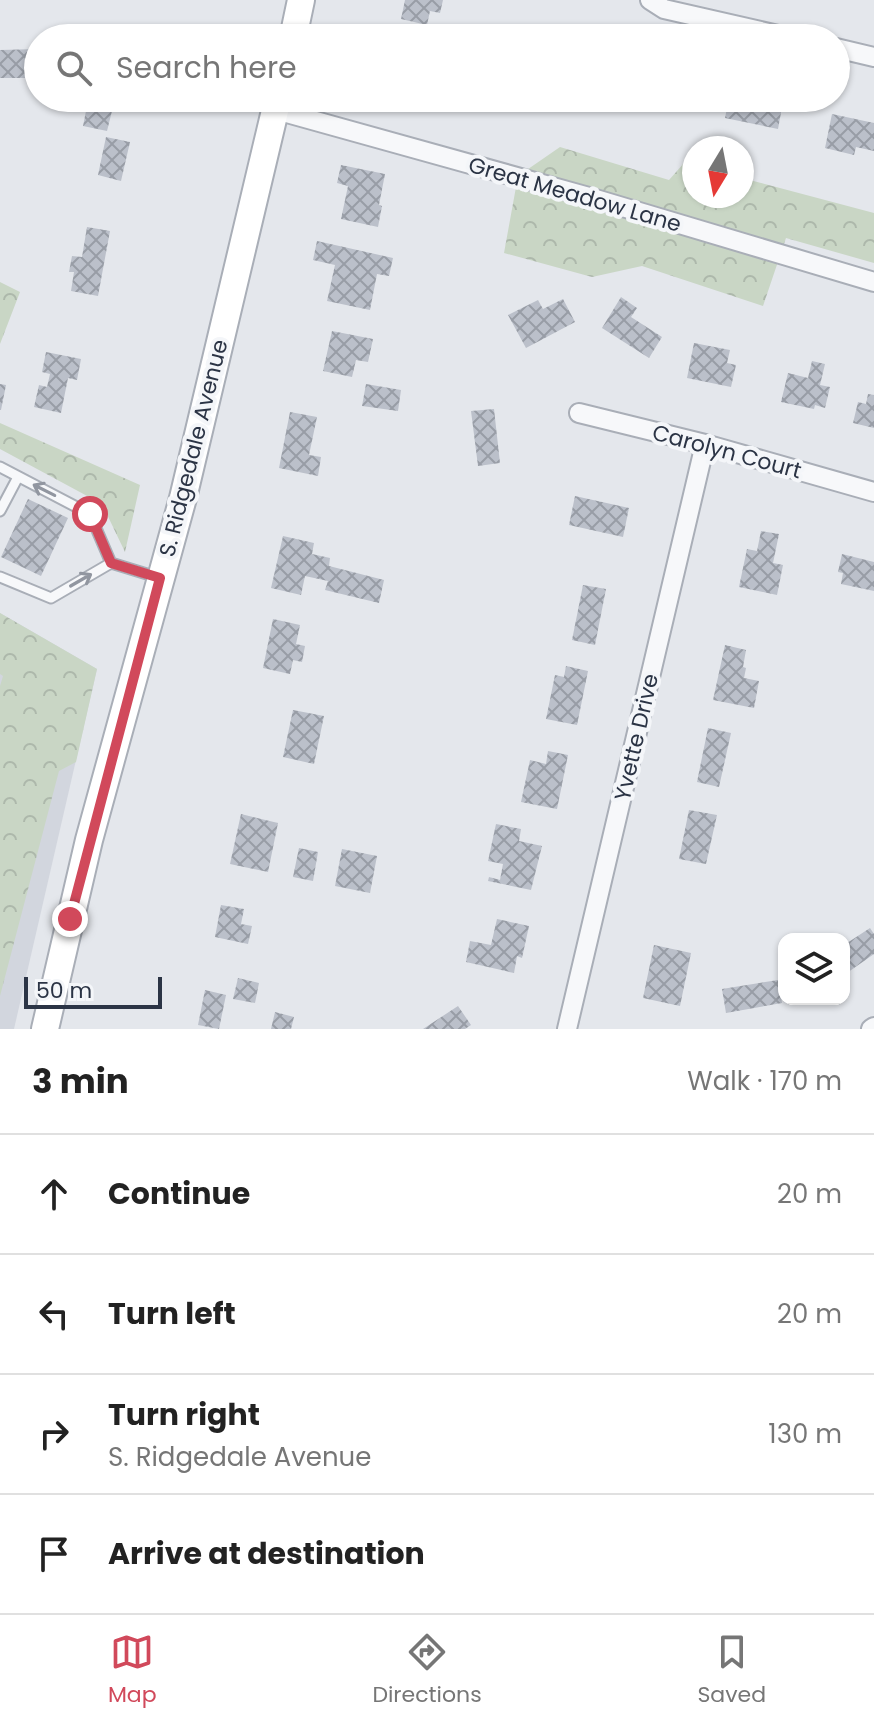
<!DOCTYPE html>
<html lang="en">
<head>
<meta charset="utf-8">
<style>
	:root { --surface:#fff; --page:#f2f2f2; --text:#222; --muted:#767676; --line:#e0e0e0; --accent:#d1495b }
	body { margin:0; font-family:Poppins,sans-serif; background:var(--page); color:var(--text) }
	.controls { position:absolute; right:24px; bottom:24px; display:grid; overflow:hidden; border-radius:16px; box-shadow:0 2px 6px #0004 }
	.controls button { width:72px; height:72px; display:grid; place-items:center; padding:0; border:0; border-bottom:2px solid var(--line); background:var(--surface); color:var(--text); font:40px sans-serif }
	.compass { position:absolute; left:682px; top:136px; width:72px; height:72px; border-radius:50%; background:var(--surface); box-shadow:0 2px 6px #0004; rotate:190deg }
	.scale { position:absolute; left:24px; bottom:20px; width:138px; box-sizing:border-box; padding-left:8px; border:4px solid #2b3445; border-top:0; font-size:22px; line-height:28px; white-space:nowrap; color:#2b3445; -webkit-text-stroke:6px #f4f6f9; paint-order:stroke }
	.stop { position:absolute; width:24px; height:24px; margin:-18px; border:6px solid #d1495b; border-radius:50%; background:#fff }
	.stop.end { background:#d1495b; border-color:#fff; box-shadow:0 2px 8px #0008 }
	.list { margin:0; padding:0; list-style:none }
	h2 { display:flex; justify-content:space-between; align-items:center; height:104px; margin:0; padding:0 32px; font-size:34px }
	h2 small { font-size:26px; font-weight:400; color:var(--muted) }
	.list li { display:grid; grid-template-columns:52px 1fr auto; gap:24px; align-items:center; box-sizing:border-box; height:120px; padding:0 32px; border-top:2px solid var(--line) }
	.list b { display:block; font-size:30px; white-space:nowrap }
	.list p { margin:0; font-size:26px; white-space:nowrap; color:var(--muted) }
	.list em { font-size:26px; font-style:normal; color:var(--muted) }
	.icon { flex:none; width:44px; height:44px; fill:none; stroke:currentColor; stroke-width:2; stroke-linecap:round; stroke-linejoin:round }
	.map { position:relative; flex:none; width:874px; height:1029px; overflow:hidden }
	.search { position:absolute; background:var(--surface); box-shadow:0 2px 6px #0004; left:24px; right:24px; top:24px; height:88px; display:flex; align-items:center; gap:20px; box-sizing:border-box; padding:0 28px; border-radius:44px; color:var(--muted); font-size:30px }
	.sheet { height:584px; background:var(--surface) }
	nav { display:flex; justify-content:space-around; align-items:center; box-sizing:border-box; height:112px; border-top:2px solid var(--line); background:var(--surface); font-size:22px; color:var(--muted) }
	nav a { display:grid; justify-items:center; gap:4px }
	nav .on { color:var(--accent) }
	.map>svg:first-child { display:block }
</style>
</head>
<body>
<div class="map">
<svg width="874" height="1029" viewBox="0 0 874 1029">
	<defs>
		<pattern id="forest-crowns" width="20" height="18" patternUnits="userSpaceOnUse" patternTransform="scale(2)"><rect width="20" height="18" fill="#c9d6c5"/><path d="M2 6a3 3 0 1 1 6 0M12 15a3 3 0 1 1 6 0" fill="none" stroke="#adb8ab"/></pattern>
		<pattern id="building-cross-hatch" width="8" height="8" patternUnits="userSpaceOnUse" patternTransform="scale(2)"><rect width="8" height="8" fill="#bbc0ca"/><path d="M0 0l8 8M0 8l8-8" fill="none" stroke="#989da6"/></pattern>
	</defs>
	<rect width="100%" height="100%" fill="#e4e7ec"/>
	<path fill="#d2d6de" d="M 0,613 L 97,669 L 14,1029 L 0,1029 Z"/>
	<path fill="url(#forest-crowns)" d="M 560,147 L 669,180 L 684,163 L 694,166 L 694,196 L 742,196 L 742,178 L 874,213 L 874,263 L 786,238 L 763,306 L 642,266 L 592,277 L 504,253 L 518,176 Z
		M 0,282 L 20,292 L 0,344 Z
		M 0,423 L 140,485 L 125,552 L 102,504 L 0,449 Z
		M 0,613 L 97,669 L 76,762 L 59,771 L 0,996 L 0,686 L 3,676 L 0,674 Z"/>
	<path fill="url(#building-cross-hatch)" d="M 405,0 L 443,0 L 440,13 L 430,11 L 427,25 L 401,19 Z
		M 38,49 L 38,78 L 0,78 L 0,50 Z
		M 632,98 L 669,98 L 663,111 Z
		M 729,98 L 763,98 L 783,102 L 778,129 L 725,118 Z
		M 87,106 L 112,111 L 107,131 L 83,126 Z
		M 832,114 L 874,123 L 874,151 L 856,147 L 854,155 L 825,148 Z
		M 106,137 L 130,142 L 121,181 L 98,175 Z
		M 341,165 L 385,174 L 379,205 L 382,206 L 378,227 L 341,219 L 348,186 L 337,183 Z
		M 87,227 L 110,231 L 98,296 L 71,291 L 74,272 L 69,272 L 72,256 L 82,257 Z
		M 317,241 L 393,258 L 389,276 L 377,274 L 370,310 L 327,301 L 335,265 L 313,260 Z
		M 621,297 L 637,308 L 631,317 L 662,337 L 649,358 L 602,328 Z
		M 563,299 L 575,322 L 526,348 L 508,315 L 538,300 L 543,309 Z
		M 332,331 L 373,339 L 368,362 L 356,360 L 352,377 L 323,371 Z
		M 694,343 L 730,350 L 727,363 L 736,365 L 731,387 L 687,378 Z
		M 46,352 L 81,359 L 77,380 L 68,378 L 61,413 L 34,407 L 39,385 L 47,387 L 50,374 L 42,372 Z
		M 812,361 L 825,364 L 820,385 L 830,387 L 825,408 L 815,405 L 814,409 L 781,402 L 788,373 L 808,378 Z
		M 0,384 L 6,385 L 1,410 L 0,410 Z
		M 366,384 L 401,390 L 398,411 L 362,406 Z
		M 868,394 L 874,395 L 874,428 L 853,423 L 858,402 L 866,404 Z
		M 494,409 L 500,463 L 478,466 L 471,411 Z
		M 290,412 L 317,417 L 309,455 L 321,457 L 318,476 L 279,468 Z
		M 575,496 L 629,508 L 623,537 L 569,525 Z
		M 28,499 L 68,518 L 41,576 L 1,557 Z
		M 761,531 L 779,534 L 773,563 L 783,565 L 777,595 L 739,587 L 747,549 L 757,551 Z
		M 283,536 L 314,543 L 312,554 L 330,558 L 329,566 L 384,580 L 379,603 L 325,590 L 328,581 L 305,576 L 301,595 L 271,588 Z
		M 842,554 L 874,562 L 874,591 L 841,584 L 843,573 L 838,572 Z
		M 583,585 L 606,589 L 595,645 L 572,640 Z
		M 273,619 L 300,625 L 296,644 L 305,646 L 302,662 L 293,660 L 290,674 L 263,668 Z
		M 725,645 L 746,650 L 743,667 L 746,668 L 744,678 L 759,681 L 754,708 L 713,700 Z
		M 566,666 L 588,671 L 577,725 L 546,719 L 555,675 L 564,677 Z
		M 293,710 L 324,716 L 314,764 L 283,757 Z
		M 708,728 L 731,733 L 719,787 L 697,782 Z
		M 548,751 L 568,755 L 557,809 L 521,802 L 530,760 L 546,764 Z
		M 689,810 L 717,815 L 706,864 L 679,859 Z
		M 241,814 L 278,823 L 268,872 L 230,864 Z
		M 496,824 L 521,829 L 519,841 L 542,846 L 531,890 L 488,881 L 489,877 L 500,880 L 503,864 L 488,861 Z
		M 299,848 L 318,852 L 313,881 L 293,877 Z
		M 342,849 L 377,856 L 370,893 L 335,886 Z
		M 221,905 L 244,909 L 241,924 L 252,926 L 248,944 L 215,937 Z
		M 497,919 L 529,926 L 522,958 L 517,956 L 514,973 L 466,962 L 470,941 L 491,945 Z
		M 870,928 L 874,934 L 874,954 L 844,975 L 844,945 Z
		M 654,945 L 691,953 L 680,1006 L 643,998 Z
		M 238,978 L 259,983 L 255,1003 L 233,999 Z
		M 778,980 L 782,1003 L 726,1013 L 722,989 Z
		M 205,990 L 226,995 L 219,1029 L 198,1025 Z
		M 458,1006 L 471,1025 L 465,1029 L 423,1029 Z
		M 275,1012 L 294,1017 L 291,1029 L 271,1029 Z"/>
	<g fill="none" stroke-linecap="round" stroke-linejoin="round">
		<defs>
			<path id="service" d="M 0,467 L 90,514 L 111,563
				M 0,511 L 18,477
				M 0,577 L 51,598 L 111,563 L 160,578"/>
			<path id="minor" d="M 650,0 L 664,9 L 791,38
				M 836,48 L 874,57
				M 276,110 L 589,197 L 874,282
				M 579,413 L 705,444 L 874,492
				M 567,1029 L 705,444
				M 871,1029 L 874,1027"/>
			<path id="secondary" d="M 293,38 L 301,0
				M 45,1029 L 89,840 L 183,498 L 278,98"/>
		</defs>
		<use href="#service" stroke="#a9aeb7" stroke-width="13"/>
		<use href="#minor" stroke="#a9aeb7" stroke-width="22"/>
		<use href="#secondary" stroke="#a9aeb7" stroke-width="30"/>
		<use href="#service" stroke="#f7f8fa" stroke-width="9"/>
		<use href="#minor" stroke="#f7f8fa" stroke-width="18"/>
		<use href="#secondary" stroke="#fff" stroke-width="26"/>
	</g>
	<defs><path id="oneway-shaft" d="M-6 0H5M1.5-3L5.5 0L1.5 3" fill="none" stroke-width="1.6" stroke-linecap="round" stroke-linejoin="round" transform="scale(2)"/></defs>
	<g stroke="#9196a0">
		<use href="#oneway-shaft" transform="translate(44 490) rotate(-153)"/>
		<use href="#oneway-shaft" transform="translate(81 580) rotate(-30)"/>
	</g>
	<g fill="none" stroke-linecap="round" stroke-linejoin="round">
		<path stroke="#d1495b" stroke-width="10" d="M 70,919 L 160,578 L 111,563 L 90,514"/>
	</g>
	<g text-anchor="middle" stroke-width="8" stroke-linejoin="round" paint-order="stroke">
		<g font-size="22" fill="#2b3445" stroke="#f4f6f9">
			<text transform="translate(575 194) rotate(16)" y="8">Great Meadow Lane</text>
			<text transform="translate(193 448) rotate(-76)" y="8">S. Ridgedale Avenue</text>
			<text transform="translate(727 451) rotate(15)" y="8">Carolyn Court</text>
			<text transform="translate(636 737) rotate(-77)" y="8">Yvette Drive</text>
		</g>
	</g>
</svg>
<div class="controls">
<button><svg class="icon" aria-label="layers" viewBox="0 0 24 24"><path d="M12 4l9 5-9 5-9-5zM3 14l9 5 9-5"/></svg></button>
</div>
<svg class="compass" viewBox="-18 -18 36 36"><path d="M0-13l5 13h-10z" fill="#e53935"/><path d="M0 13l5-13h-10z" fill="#767676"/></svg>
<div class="scale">50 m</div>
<div class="stop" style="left:90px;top:514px"></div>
<div class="stop end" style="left:70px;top:919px"></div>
<div class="search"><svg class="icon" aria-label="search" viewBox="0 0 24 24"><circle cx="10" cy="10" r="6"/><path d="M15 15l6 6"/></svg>Search here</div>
</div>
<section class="sheet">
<h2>3 min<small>Walk · 170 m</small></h2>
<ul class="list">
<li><svg class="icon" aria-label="ahead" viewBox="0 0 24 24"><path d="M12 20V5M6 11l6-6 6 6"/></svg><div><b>Continue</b></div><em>20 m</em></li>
<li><svg class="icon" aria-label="left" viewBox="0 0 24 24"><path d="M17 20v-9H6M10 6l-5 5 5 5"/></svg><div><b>Turn left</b></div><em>20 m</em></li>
<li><svg class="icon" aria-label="right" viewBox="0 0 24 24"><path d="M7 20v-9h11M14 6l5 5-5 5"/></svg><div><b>Turn right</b><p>S. Ridgedale Avenue</p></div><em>130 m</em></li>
<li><svg class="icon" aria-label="arrive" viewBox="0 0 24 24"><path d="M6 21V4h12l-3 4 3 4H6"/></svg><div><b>Arrive at destination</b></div></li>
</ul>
</section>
<nav>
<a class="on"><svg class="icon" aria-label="map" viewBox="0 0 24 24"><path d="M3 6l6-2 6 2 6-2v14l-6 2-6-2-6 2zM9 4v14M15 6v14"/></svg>Map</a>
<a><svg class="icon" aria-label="directions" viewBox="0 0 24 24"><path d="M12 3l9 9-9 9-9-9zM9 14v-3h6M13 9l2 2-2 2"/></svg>Directions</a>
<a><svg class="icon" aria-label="saved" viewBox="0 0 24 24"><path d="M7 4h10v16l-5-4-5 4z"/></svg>Saved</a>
</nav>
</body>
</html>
